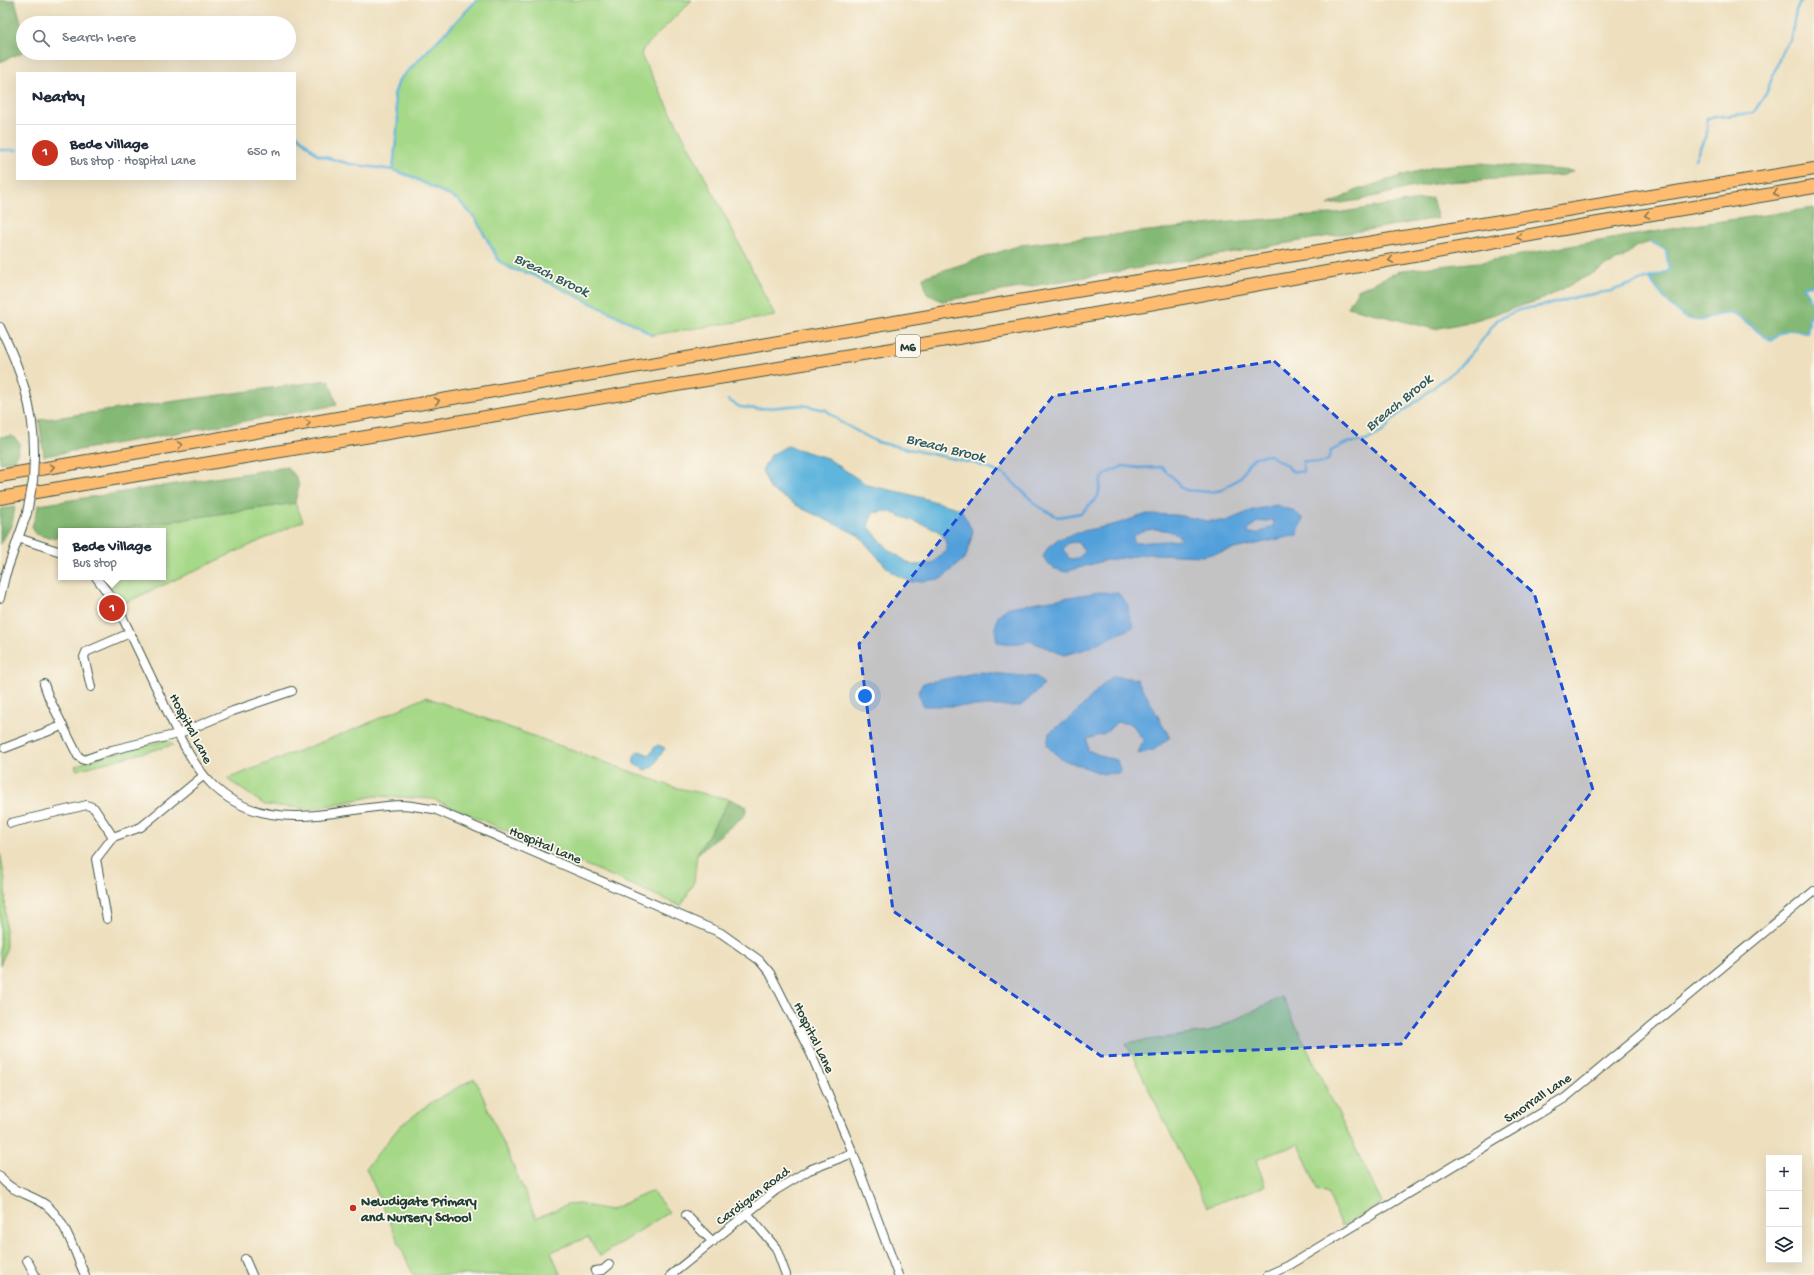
<!DOCTYPE html>
<html lang="en">
<head>
<meta charset="utf-8">
<style>
	:root { --surface:#fff; --page:#f6f6f7; --text:#1f2937; --muted:#747a83; --line:#e0e1e3; --accent:#c8321e }
	body { margin:0; font-family:"Gochi Hand",sans-serif; background:var(--page); color:var(--text) }
	.controls { position:absolute; right:12px; bottom:12px; display:grid; overflow:hidden; border-radius:0px; box-shadow:0 4px 16px #0002 }
	.controls button { width:36px; height:36px; display:grid; place-items:center; padding:0; border:0; border-bottom:1px solid var(--line); background:var(--surface); color:var(--text); font:20px sans-serif }
	.you { position:absolute; left:865px; top:696px; width:14px; height:14px; margin:-10px; border:3px solid #fff; border-radius:50%; background:#1a73e8; box-shadow:0 0 0 6px #1a73e833 }
	.badge { display:grid; place-items:center; width:26px; height:26px; border-radius:50%; background:var(--accent); color:#fff; font-size:13px; font-weight:700 }
	.pin { position:absolute; translate:-50% -50%; border:2px solid #fff; box-shadow:0 1px 4px #0006 }
	.popup { position:absolute; left:58px; top:528px; width:108px; height:52px; box-sizing:border-box; display:grid; place-content:center; border-radius:0px; background:var(--surface); filter:drop-shadow(0 1px 3px #0005); font-size:13px; white-space:nowrap; color:var(--muted) }
	.popup b { font-size:15px; color:var(--text) }
	.popup::after { content:''; position:absolute; left:50%; top:100%; margin-left:-8px; border:8px solid transparent; border-top-color:var(--surface) }
	.list { margin:0; padding:0; list-style:none }
	h2 { display:flex; justify-content:space-between; align-items:center; height:52px; margin:0; padding:0 16px; font-size:17px }
	h2 small { font-size:13px; font-weight:400; color:var(--muted) }
	.list li { display:grid; grid-template-columns:26px 1fr auto; gap:12px; align-items:center; box-sizing:border-box; height:56px; padding:0 16px; border-top:1px solid var(--line) }
	.list b { display:block; font-size:15px; white-space:nowrap }
	.list p { margin:0; font-size:13px; white-space:nowrap; color:var(--muted) }
	.list em { font-size:13px; font-style:normal; color:var(--muted) }
	.icon { flex:none; width:22px; height:22px; fill:none; stroke:currentColor; stroke-width:2; stroke-linecap:round; stroke-linejoin:round }
	.map { position:relative; flex:none; width:1814px; height:1275px; overflow:hidden }
	.search { position:absolute; background:var(--surface); box-shadow:0 4px 16px #0002; left:16px; top:16px; width:280px; height:44px; display:flex; align-items:center; gap:10px; box-sizing:border-box; padding:0 14px; border-radius:22px; color:var(--muted); font-size:15px }
	.panel { position:absolute; background:var(--surface); box-shadow:0 4px 16px #0002; left:16px; top:72px; width:280px; height:108px; border-radius:0px }
	.map>svg:first-child { display:block }
</style>
</head>
<body>
<div class="map">
<svg width="1814" height="1275" viewBox="0 0 1814 1275">
	<rect width="100%" height="100%" fill="#fbf7ec"/>
	<filter id="ink" filterUnits="userSpaceOnUse"><feTurbulence type="fractalNoise" baseFrequency=".025" numOctaves="2"/><feDisplacementMap in="SourceGraphic" scale="8" xChannelSelector="R" yChannelSelector="G"/><feConvolveMatrix kernelMatrix="1 2 1 2 8 2 1 2 1" color-interpolation-filters="sRGB"/></filter>
	<filter id="wash" filterUnits="userSpaceOnUse"><feTurbulence type="fractalNoise" baseFrequency=".012" numOctaves="4" result="noise"/><feDisplacementMap in="SourceGraphic" scale="16" xChannelSelector="R" yChannelSelector="G"/><feGaussianBlur stdDeviation="0.9" result="paint"/><feColorMatrix in="noise" values="0 0 0 0 0 0 0 0 0 0 0 0 0 0 0 0 0 1.4 0 .05"/><feComposite in="paint" operator="in"/></filter>
	<g filter="url(#wash)">
		<rect width="100%" height="100%" fill="#eee0bf"/>
		<path fill="#a5d887" stroke="#628a5e" d="M 477,0 L 692,0 L 643,49 L 641,55 L 725,216 L 775,316 L 651,335 L 638,326 L 531,274 L 512,269 L 499,261 L 475,218 L 458,200 L 410,176 L 393,170 L 398,120 L 394,95 L 399,80 Z
			M 295,503 L 303,521 L 122,604 L 105,577 L 163,577 L 163,531 L 101,531 Z
			M 426,697 L 673,787 L 730,799 L 697,854 L 694,882 L 681,906 L 433,799 L 375,796 L 311,809 L 265,805 L 227,779 L 360,727 Z
			M 168,740 L 173,745 L 77,770 L 75,766 L 103,756 Z
			M 0,851 L 5,881 L 6,951 L 0,965 Z
			M 1282,997 L 1382,1203 L 1341,1227 L 1328,1193 L 1317,1189 L 1299,1144 L 1256,1160 L 1265,1186 L 1207,1207 L 1126,1043 L 1209,1032 Z
			M 473,1079 L 476,1081 L 536,1218 L 567,1205 L 579,1204 L 610,1210 L 652,1191 L 669,1212 L 600,1256 L 588,1237 L 551,1252 L 561,1275 L 413,1275 L 366,1168 L 400,1126 L 432,1102 Z"/>
		<path fill="#84b874" stroke="#527a54" d="M 0,0 L 15,0 L 23,30 L 23,52 L 0,62 Z
			M 1480,163 L 1573,171 L 1565,175 L 1447,182 L 1409,188 L 1360,200 L 1328,205 L 1357,190 L 1407,174 L 1439,166 Z
			M 1432,198 L 1438,218 L 942,301 L 927,294 L 923,277 L 1021,245 L 1231,222 L 1324,215 Z
			M 1814,208 L 1814,285 L 1803,286 L 1814,306 L 1812,314 L 1808,319 L 1809,324 L 1807,333 C 1790,329 1786,326 1772,340 C 1757,335 1748,318 1732,314 C 1722,311 1710,317 1701,319 C 1681,325 1660,293 1649,278 L 1669,271 L 1666,250 L 1650,242 L 1635,247 L 1624,257 L 1543,299 L 1469,322 L 1434,329 L 1348,307 L 1358,290 L 1402,270 L 1489,261 L 1558,248 L 1701,224 Z
			M 329,380 L 337,405 L 44,456 L 39,420 Z
			M 12,436 L 20,443 L 15,461 L 0,463 L 0,437 Z
			M 287,467 C 302,481 299,484 295,503 L 101,531 L 61,531 L 61,537 L 49,538 L 36,534 L 32,527 L 39,505 Z
			M 15,507 L 12,524 L 0,545 L 0,509 Z
			M 730,799 L 747,807 L 745,815 L 697,854 Z"/>
		<path fill="#61b5dd" stroke="#407988" fill-rule="evenodd" d="M 787,446 L 827,458 L 867,485 L 908,494 L 961,509 L 973,532 L 966,557 L 941,579 L 911,582 L 891,572 L 858,535 L 801,508 L 770,489 L 762,470 L 771,455 ZM 887,511 L 937,530 L 945,539 L 947,549 L 932,564 L 912,565 L 889,550 L 868,526 L 873,513 Z
			M 1276,505 L 1294,511 L 1303,519 L 1297,535 L 1203,556 L 1150,554 L 1107,560 L 1065,572 L 1053,568 L 1043,557 L 1048,547 L 1058,539 L 1087,530 L 1113,525 L 1147,514 L 1176,515 L 1208,521 L 1226,521 L 1253,510 ZM 1274,520 L 1273,526 L 1259,533 L 1248,533 L 1249,529 L 1257,522 ZM 1155,529 C 1166,530 1175,531 1182,540 L 1134,543 L 1133,537 L 1141,531 ZM 1078,542 L 1085,552 L 1078,558 L 1070,559 L 1063,549 L 1068,543 Z
			M 1099,592 L 1118,593 L 1128,605 L 1129,615 L 1134,627 L 1083,650 L 1064,655 L 1030,641 L 1014,644 L 997,642 L 995,629 L 998,615 L 1009,607 Z
			M 980,672 L 1037,677 L 1044,685 L 1021,706 L 923,706 L 918,692 L 923,683 Z
			M 1114,676 L 1137,679 C 1149,698 1158,718 1170,737 L 1154,750 L 1138,754 L 1143,740 L 1132,724 L 1117,722 L 1104,734 L 1087,739 L 1088,750 L 1104,757 L 1117,760 L 1121,773 L 1103,774 L 1061,759 L 1047,746 L 1049,733 L 1073,716 L 1105,682 Z
			M 658,745 L 665,748 L 653,767 L 645,770 L 634,764 C 633,759 634,754 639,751 L 650,755 L 654,748 Z"/>
		<g fill="none" stroke-linecap="round" stroke-linejoin="round">
			<path stroke="#61b5dd" stroke-width="2.5" d="M 295,133 L 318,155 L 350,164 L 393,170 L 410,176 L 458,200 L 475,218 L 499,261 L 512,269 L 531,274 L 638,326 L 651,335
				M 0,150 L 17,150
				M 1695,159 L 1707,133 L 1707,118 L 1753,113 L 1766,94 L 1783,49 L 1791,38 L 1796,10 L 1802,0
				M 393,170 L 398,120 L 394,95 L 399,80 L 477,0
				M 1649,278 L 1669,271 L 1666,250 L 1650,241
				M 1814,285 L 1803,286 L 1814,306
				M 728,400 L 740,407 L 757,409 L 802,405 L 826,410 L 842,423 L 877,442 L 977,464 L 1005,475 L 1039,507 L 1058,517 L 1081,513 L 1094,501 L 1098,496 L 1101,480 L 1107,473 L 1124,466 L 1139,468 L 1161,467 L 1178,482 L 1180,487 L 1186,490 L 1210,492 L 1222,490 L 1241,477 L 1248,464 L 1255,457 L 1269,455 L 1286,465 L 1292,471 L 1303,472 L 1303,461 L 1322,463 L 1328,460 L 1331,451 L 1346,443 L 1366,441 L 1384,431 L 1395,417 L 1408,408 L 1460,366 L 1477,347 L 1498,319 L 1519,310 L 1555,303 L 1576,297 L 1611,291 L 1649,278 C 1661,294 1682,327 1705,319 C 1713,317 1723,311 1732,314 C 1748,318 1757,335 1772,340 C 1786,326 1790,329 1807,333 L 1809,324 L 1808,319 L 1814,308"/>
		</g>
	</g>
	<g filter="url(#ink)">
		<g fill="none" stroke-linecap="round" stroke-linejoin="round">
			<defs>
				<path id="minor" d="M 0,327 C 20,368 35,409 34,456
					M 18,538 L 61,552
					M 96,577 L 113,600 L 121,614 C 135,643 149,673 163,702 C 192,766 217,817 298,816 C 332,816 366,806 401,805 C 411,805 423,808 434,809 L 721,933 L 759,960 L 770,973 L 812,1056 L 853,1153 L 898,1275
					M 0,598 L 5,576 L 27,513
					M 44,684 L 49,698 L 78,756 L 84,760 L 112,750 L 178,734 L 233,711 L 292,691
					M 91,687 L 84,657 L 86,652 L 130,633
					M 5,748 L 62,726
					M 11,823 L 87,805 L 94,808 L 113,837
					M 107,919 L 96,859 L 113,837 L 141,827 L 203,776
					M 0,1176 C 9,1192 32,1194 46,1205 C 67,1222 74,1252 85,1275
					M 747,1213 L 776,1248 L 786,1275
					M 686,1215 L 713,1242
					M 245,1259 L 252,1275
					M 27,1260 L 35,1275
					M 595,1271 L 603,1270 L 609,1265
					M 671,1275 L 776,1190 L 809,1170 L 853,1153
					M 1268,1275 L 1288,1266 L 1565,1098 L 1814,891"/>
				<path id="highway" d="M 0,476 L 1005,303 L 1814,169
					M 0,498 L 1006,330 L 1580,226 L 1814,187"/>
			</defs>
			<use href="#minor" stroke="#3e5549" stroke-width="10"/>
			<use href="#highway" stroke="#3e5549" stroke-width="14"/>
			<use href="#minor" stroke="#fff" stroke-width="8"/>
			<use href="#highway" stroke="#febc70" stroke-width="12"/>
			<defs>
				<path id="minor-bridge" d="M 27,513 L 33,481 L 34,456"/>
			</defs>
			<use href="#minor-bridge" stroke="#3e5549" stroke-width="10" stroke-linecap="butt"/>
			<use href="#minor-bridge" stroke="#fff" stroke-width="8"/>
		</g>
		<defs><path id="oneway-chevron" d="M-2-3.5L2.5 0L-2 3.5" fill="none" stroke-width="1.6" stroke-linecap="round" stroke-linejoin="round"/></defs>
		<g stroke="#83764f">
			<use href="#oneway-chevron" transform="translate(1776 193) rotate(170)"/>
			<use href="#oneway-chevron" transform="translate(1647 215) rotate(170)"/>
			<use href="#oneway-chevron" transform="translate(1519 237) rotate(170)"/>
			<use href="#oneway-chevron" transform="translate(1391 260) rotate(170)"/>
			<use href="#oneway-chevron" transform="translate(437 401) rotate(-10)"/>
			<use href="#oneway-chevron" transform="translate(308 423) rotate(-10)"/>
			<use href="#oneway-chevron" transform="translate(180 445) rotate(-10)"/>
			<use href="#oneway-chevron" transform="translate(52 467) rotate(-10)"/>
		</g>
	</g>
	<path fill="#1d4ed8" fill-opacity="0.2" stroke="#1d4ed8" stroke-width="3" stroke-dasharray="8 5" stroke-linejoin="round" d="M 1274,361 L 1534,593 L 1593,790 L 1401,1044 L 1101,1056 L 893,911 L 859,644 L 1053,396 Z"/>
	<circle fill="#c8321e" stroke="#fbf7ec" stroke-width="1.5" cx="353" cy="1208" r="4"/>
	<g text-anchor="middle" stroke-width="3.5" stroke-linejoin="round" paint-order="stroke">
		<rect fill="#fbf7ec" stroke="#61756b" stroke-width="1" x="896" y="335" width="24" height="22" rx="3"/>
		<g font-size="13" font-weight="bold" fill="#1f3d34">
			<text x="908" y="351">M6</text>
		</g>
		<g font-size="14" fill="#1f3d34" stroke="#fbf7ec">
			<text transform="translate(192 728) rotate(62)" y="5">Hospital Lane</text>
			<text transform="translate(546 844) rotate(23)" y="5">Hospital Lane</text>
			<text transform="translate(815 1037) rotate(64)" y="5">Hospital Lane</text>
			<text transform="translate(1537 1097) rotate(-34)" y="5">Smorrall Lane</text>
			<text transform="translate(752 1195) rotate(-37)" y="5">Cardigan Road</text>
		</g>
		<g font-size="14" font-weight="bold" fill="#1f3d34" stroke="#fbf7ec" text-anchor="start">
			<text x="361" y="1205">Newdigate Primary<tspan x="361" dy="16">and Nursery School</tspan></text>
		</g>
		<g font-size="15" font-style="italic" fill="#305b5e" stroke="#fbf7ec">
			<text transform="translate(552 274) rotate(26)" y="5">Breach Brook</text>
			<text transform="translate(1398 402) rotate(-39)" y="5">Breach Brook</text>
			<text transform="translate(946 447) rotate(14)" y="5">Breach Brook</text>
		</g>
	</g>
</svg>
<div class="controls">
<button>+</button>
<button>−</button>
<button><svg class="icon" aria-label="layers" viewBox="0 0 24 24"><path d="M12 4l9 5-9 5-9-5zM3 14l9 5 9-5"/></svg></button>
</div>
<div class="you"></div>
<div class="pin badge" style="left:112px;top:608px">1</div>
<div class="popup"><b>Bede Village</b>Bus stop</div>
<div class="search"><svg class="icon" aria-label="search" viewBox="0 0 24 24"><circle cx="10" cy="10" r="6"/><path d="M15 15l6 6"/></svg>Search here</div>
<section class="panel">
<h2>Nearby<small></small></h2>
<ul class="list">
<li><span class="badge">1</span><div><b>Bede Village</b><p>Bus stop · Hospital Lane</p></div><em>650 m</em></li>
</ul>
</section>
</div>
</body>
</html>
